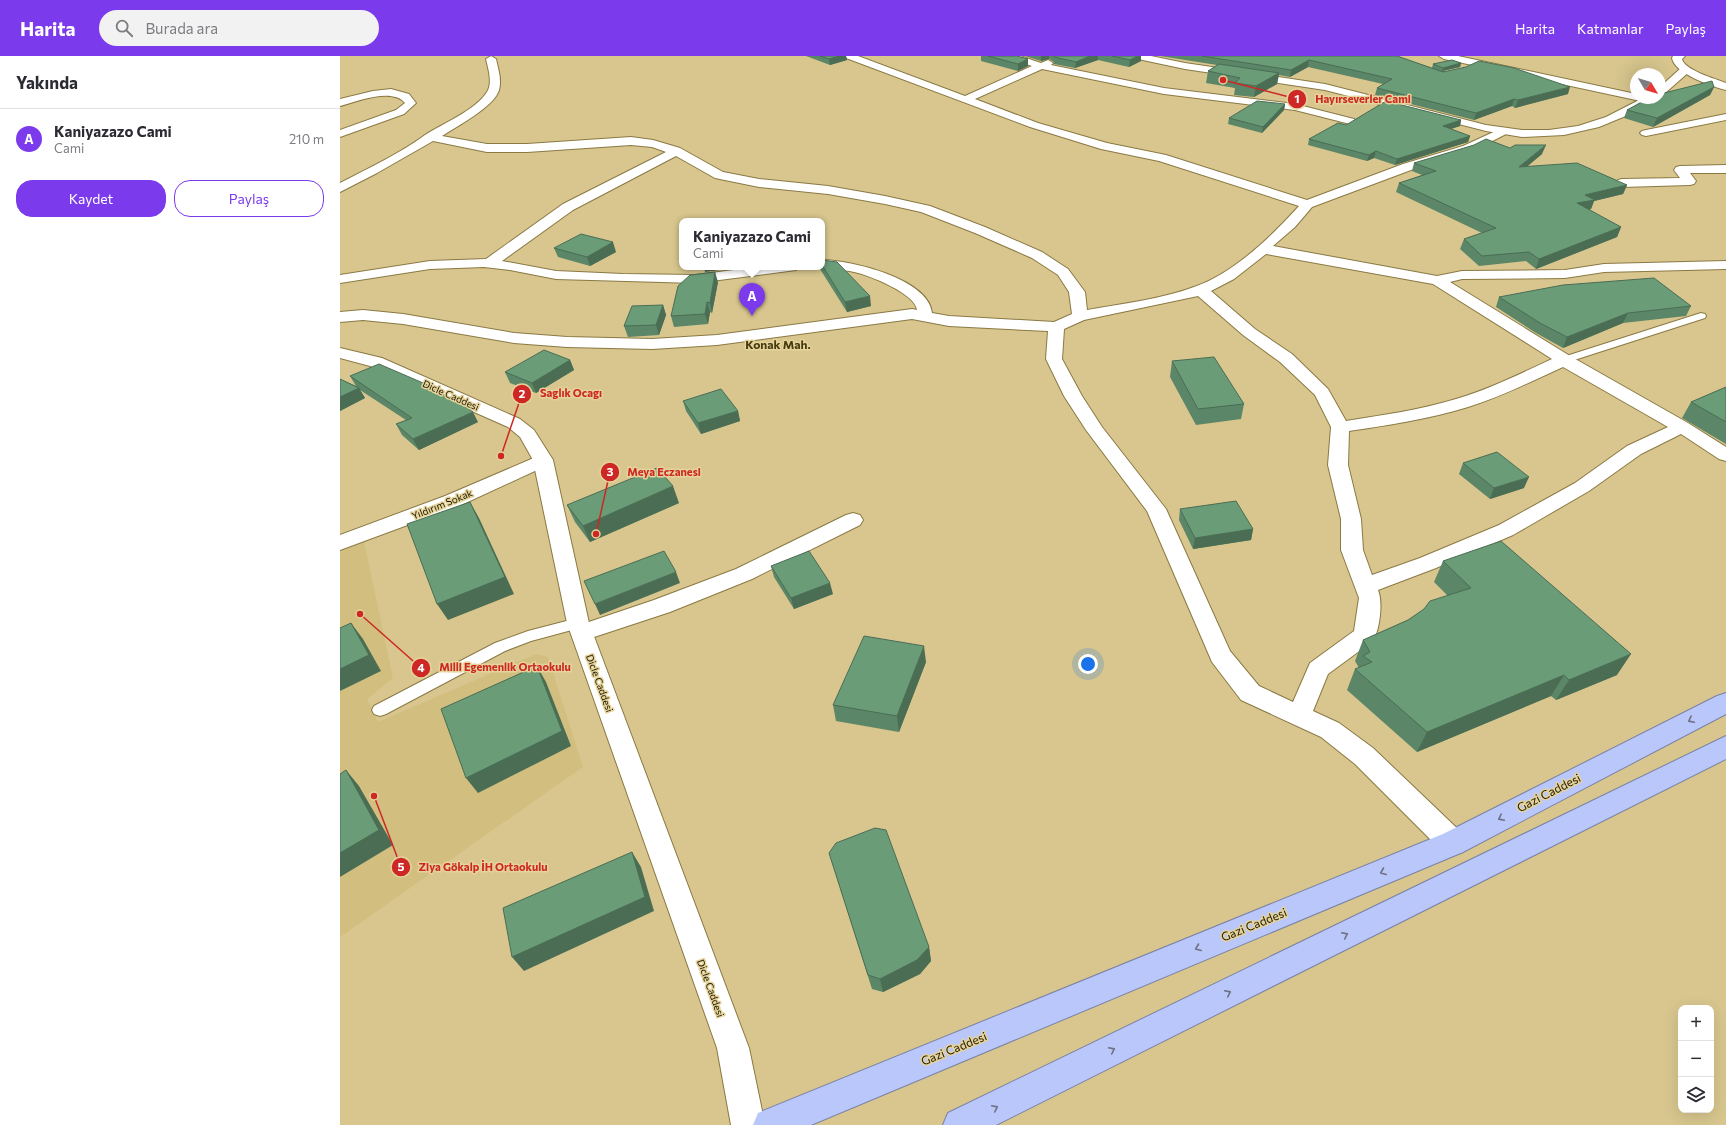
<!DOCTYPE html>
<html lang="tr">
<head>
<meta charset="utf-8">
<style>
	:root { --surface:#fff; --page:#f2f2f3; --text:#2b2b33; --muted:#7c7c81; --line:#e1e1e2; --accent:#7c3aed }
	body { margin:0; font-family:Commissioner,sans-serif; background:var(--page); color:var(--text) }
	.controls { position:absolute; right:12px; bottom:12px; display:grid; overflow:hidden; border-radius:8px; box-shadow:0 4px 16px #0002 }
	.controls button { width:36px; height:36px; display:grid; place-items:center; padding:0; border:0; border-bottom:1px solid var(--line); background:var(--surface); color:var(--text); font:20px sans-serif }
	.compass { position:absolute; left:1290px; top:12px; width:36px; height:36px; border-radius:50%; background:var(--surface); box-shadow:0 4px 16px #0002; rotate:128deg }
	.you { position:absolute; left:748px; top:608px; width:14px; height:14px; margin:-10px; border:3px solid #fff; border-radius:50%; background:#1a73e8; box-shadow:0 0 0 6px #1a73e833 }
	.badge { display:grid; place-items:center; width:26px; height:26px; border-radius:50%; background:var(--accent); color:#fff; font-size:13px; font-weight:700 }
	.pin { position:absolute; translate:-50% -33px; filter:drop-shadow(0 1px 2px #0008) }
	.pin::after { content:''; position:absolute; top:21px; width:14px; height:12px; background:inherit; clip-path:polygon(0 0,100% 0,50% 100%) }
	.popup { position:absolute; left:339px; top:162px; width:146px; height:52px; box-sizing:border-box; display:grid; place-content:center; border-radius:8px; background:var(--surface); filter:drop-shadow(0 1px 3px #0005); font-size:13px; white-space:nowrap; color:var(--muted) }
	.popup b { font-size:15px; color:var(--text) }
	.popup::after { content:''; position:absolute; left:50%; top:100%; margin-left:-8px; border:8px solid transparent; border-top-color:var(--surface) }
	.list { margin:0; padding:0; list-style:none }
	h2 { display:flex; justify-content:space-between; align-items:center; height:52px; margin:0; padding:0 16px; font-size:17px }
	h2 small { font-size:13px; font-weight:400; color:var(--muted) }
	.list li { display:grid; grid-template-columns:26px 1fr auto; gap:12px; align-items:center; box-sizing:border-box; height:60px; padding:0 16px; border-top:1px solid var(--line) }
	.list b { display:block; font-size:15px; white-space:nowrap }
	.list p { margin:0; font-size:13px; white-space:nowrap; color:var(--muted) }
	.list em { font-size:13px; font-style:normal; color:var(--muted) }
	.actions { display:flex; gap:8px; padding:12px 16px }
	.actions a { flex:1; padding:9px 0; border:1px solid var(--accent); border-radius:16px; text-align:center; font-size:14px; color:var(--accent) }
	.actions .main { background:var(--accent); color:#fff }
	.icon { flex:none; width:22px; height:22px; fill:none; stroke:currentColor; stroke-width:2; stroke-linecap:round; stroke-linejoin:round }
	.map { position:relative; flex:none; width:1386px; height:1069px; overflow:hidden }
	header { display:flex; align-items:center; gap:24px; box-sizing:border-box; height:56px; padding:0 20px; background:var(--accent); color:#fff }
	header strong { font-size:19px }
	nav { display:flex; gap:22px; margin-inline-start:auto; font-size:14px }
	.search { width:280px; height:36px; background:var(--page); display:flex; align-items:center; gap:10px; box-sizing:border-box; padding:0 14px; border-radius:22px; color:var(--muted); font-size:15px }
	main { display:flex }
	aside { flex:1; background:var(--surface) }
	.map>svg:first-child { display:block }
</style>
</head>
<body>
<header>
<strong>Harita</strong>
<div class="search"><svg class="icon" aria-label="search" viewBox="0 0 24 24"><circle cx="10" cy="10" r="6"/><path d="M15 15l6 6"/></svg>Burada ara</div>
<nav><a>Harita</a><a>Katmanlar</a><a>Paylaş</a></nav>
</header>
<main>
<aside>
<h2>Yakında<small></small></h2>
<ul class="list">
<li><span class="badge">A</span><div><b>Kaniyazazo Cami</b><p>Cami</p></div><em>210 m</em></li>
</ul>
<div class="actions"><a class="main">Kaydet</a><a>Paylaş</a></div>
</aside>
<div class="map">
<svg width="1386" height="1069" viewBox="0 0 1386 1069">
	<rect width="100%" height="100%" fill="#d8c68e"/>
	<path fill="#d2be7e" d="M 24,486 L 53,622 L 27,643 L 38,666 L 196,598 L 208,601 L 243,711 L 0,881 L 0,495 Z"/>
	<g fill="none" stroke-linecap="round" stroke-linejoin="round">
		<defs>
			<path id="service" d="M 1361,257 L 1365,258 L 1366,260 L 1365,262 L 1228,306 L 1224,307 L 1219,304 L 1220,302 Z
				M 238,562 L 243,563 L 245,567 L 243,571 L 191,585 L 165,595 L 46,658 L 40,660 L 34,658 L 32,654 L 34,650 L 155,587 L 188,575 Z"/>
			<path id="minor" d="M 151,0 L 156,3 C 158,13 162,23 159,34 C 155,50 116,71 102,80 L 147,88 L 187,88 L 291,81 L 313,84 L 340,92 L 383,116 L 419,123 L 488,130 L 545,140 L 590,150 L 645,171 L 702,196 L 728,213 L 745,236 L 747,254 C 781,248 822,243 854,231 C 893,218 932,180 959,150 L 819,105 L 761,93 L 690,71 L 506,2 L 504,0 L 518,0 L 625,40 L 692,10 L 667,2 L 665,0 L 680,0 L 701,7 L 708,4 L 713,7 L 711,9 L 824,32 L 955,48 L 1014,63 L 1016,65 L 1010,68 L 955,54 L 824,38 L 702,13 L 635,43 L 698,67 L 767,87 L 826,99 L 967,144 L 1063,108 L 1123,90 L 1158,74 L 1166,74 L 1168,76 L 1166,78 L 1131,96 L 1071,114 L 972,151 L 955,171 L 933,190 L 1097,220 L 1122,215 L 1225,214 L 1264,208 L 1386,205 L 1386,213 L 1264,216 L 1225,222 L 1122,223 L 1110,226 L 1230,300 L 1348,367 L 1386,391 L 1386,405 L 1379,403 L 1341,378 L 1301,398 L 1249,435 L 1173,479 L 1096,512 L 1038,534 C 1043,546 1040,573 1033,585 L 988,618 L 973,655 L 999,667 L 1033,692 L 1123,778 L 1127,787 L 1123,796 L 1113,799 L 1103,796 L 1015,708 L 981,681 L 901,644 L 872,606 L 807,455 L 746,374 L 724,340 L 706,303 L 708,275 L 609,270 L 572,263 L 377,289 L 312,293 L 227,291 L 174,287 L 63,268 L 23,264 L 0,266 L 0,256 L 23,254 L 63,258 L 174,277 L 227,281 L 312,283 L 377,279 L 572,253 L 577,254 C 576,238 529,219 514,216 C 502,213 489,214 477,211 L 482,211 L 482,204 C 511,204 589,223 592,257 L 609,260 L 714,266 L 732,258 L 729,236 L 718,219 L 692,202 L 635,177 L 581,156 L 545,148 L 488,138 L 419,131 L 375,122 L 336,100 L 233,154 L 162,205 L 216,215 L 283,218 L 356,219 L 416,211 L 458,211 L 456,214 L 356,227 L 216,223 L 170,214 L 144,211 L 90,213 L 0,227 L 0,219 L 90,205 L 146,203 L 223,148 L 326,96 L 312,91 L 291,89 L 187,96 L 147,96 L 93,85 L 37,117 L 0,136 L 0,127 C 29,112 59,98 85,79 C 102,68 136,54 147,36 C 153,27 148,12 146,3 ZM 926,198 L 1093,228 L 1212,303 C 1180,318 1149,333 1116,343 C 1080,354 1043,359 1006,365 L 988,333 L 952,298 L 915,273 L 871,235 L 894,223 ZM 858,240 L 903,279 L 940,306 L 975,339 L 991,371 L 988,409 L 1001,463 L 1001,494 L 1019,542 L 1014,575 L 970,607 L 953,646 L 919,630 L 890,595 L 826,453 L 762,371 L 742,340 L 722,303 L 724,273 L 744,264 ZM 1223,311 L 1328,371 L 1287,390 L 1235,427 L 1159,469 L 1080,502 L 1032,519 L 1023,494 L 1021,463 L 1008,409 L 1009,375 C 1049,369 1089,363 1128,351 C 1161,341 1192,325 1223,311 Z
				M 1099,0 L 1118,0 L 1296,38 L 1296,42 L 1301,42 L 1296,44 L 1104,3 Z
				M 1333,0 L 1345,0 L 1342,3 C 1344,14 1376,23 1386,27 L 1386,34 C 1371,30 1335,18 1332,2 Z
				M 51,33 L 69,38 L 76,47 L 64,58 L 0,81 L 0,74 L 56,54 L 65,47 C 52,31 16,46 0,50 L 0,43 L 33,35 Z
				M 1386,58 L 1386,64 L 1306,80 L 1302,79 L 1300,77 L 1302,75 L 1306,74 Z
				M 1386,109 L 1386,117 L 1350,117 L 1356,125 L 1354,128 L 1350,129 L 1282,131 L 1278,130 L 1276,127 L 1278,124 L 1282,123 L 1340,122 L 1334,114 L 1336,111 L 1340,110 Z
				M 203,398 L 210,400 L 213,404 L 210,408 L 119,450 L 0,494 L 0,479 L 105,440 Z
				M 513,457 L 520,459 L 523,464 L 520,469 L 412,523 L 330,556 L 242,585 L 234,583 L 231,577 L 234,571 L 314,544 L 396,513 L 506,459 Z"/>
			<path id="tertiary" d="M 793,0 L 811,0 L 845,7 L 985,28 L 1146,69 L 1182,74 L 1209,74 L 1238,70 L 1266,61 L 1303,42 L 1316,42 L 1288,59 L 1259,71 L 1224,79 L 1182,81 L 1146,75 L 985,34 L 845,13 L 798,3 Z
				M 1345,11 L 1349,12 L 1350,14 L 1349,16 L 1324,38 L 1320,39 L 1320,31 L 1341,12 Z
				M 0,292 L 42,302 L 180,363 L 194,374 L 213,404 L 249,567 L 409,992 L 425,1069 L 391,1069 L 377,992 L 227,567 L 193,404 L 180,381 L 168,371 L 30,310 L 0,302 Z"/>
			<path id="trunk" d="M 1386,637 L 1386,658 L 1123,796 L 471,1069 L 413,1069 L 418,1057 L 1103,778 L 1377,640 Z
				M 1386,680 L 1386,703 L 656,1069 L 603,1069 L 608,1057 Z"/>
		</defs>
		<use href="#service" stroke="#8a7943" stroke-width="2"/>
		<use href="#minor" stroke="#8a7943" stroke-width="2"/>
		<use href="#tertiary" stroke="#8a7943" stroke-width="2"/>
		<use href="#trunk" stroke="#7982a4" stroke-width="2"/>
		<use href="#service" fill="#fff" fill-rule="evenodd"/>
		<use href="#minor" fill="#fff" fill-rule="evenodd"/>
		<use href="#tertiary" fill="#fff" fill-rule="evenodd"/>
		<use href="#trunk" fill="#bac7fa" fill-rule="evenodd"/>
	</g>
	<path fill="#5b8667" d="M 466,0 L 506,0 L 507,4 L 490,9 Z
		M 641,0 L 677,0 L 688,3 L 688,10 L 678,15 L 641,5 Z
		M 685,0 L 801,0 L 801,5 L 789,11 L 758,4 L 735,12 L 714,8 L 714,6 L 709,3 L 701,5 Z
		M 820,0 L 1057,0 L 1092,12 L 1093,8 L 1121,7 L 1120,11 L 1103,15 L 1228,38 L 1175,52 L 1172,50 L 1134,64 L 1035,39 L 1037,32 L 1043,28 L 968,11 L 950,21 L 939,19 L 937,28 L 914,41 L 894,39 L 895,32 L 866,27 L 868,15 L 877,9 Z
		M 1374,31 L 1370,39 L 1313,71 L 1284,62 L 1287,54 Z
		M 945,48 L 944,54 L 922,77 L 888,68 L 889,62 Z
		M 1121,64 L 1120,70 L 1111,73 L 1130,80 L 1128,86 L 1055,109 L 1034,102 L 1027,105 L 968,89 L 969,83 L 1006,69 Z
		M 1170,92 L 1202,98 L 1187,110 L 1287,129 L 1283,138 L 1254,145 L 1251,153 L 1248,154 L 1281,171 L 1277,181 L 1196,213 L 1186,205 L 1139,210 L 1120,193 L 1124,183 L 1142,177 L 1056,136 L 1059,127 L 1082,119 L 1072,115 L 1074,107 Z
		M 214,192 L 276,196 L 250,210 L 218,201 Z
		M 482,204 L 531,250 L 507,256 L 480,213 L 479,211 L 482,211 Z
		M 378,226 L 372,257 L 370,256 L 368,268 L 334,271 L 331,260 Z
		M 1159,241 L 1351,250 L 1346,260 L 1283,267 L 1223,292 L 1196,277 L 1156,251 Z
		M 323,249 L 326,259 L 319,279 L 288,281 L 284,270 Z
		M 230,304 L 234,314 L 196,337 L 170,327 L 165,316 Z
		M 832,305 L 904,348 L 901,363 L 856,369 L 830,321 Z
		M 10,320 L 138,366 L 79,394 L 62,379 L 56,368 L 66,364 L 20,334 L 25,342 L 0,355 L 0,323 L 16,330 Z
		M 1386,331 L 1386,388 L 1342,362 L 1351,346 Z
		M 343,345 L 398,355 L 400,365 L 361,378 L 346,355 Z
		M 1123,407 L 1184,432 L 1150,443 L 1119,418 Z
		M 339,447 L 250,486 L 235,466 L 227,449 Z
		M 840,453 L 913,473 L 911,484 L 853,493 L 839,464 Z
		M 1103,505 L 1277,619 L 1216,644 L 1211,640 L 1077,696 L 1007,634 L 1015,613 L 1019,612 L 1015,605 L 1023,584 L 1068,564 L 1108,540 L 1094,526 Z
		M 431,510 L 493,538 L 454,553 L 434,521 Z
		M 586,606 L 559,676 L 496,665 L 493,649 Z
		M 489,797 L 589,891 L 591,905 L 580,918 L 543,936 L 532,933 Z"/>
	<path fill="#4a6d54" d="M 500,0 L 506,0 L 507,4 L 490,9 L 489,3 Z
		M 701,0 L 709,0 L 709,3 L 701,5 Z
		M 750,0 L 758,0 L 758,4 L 735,12 L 736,6 Z
		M 798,0 L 801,0 L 801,5 L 789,11 L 790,4 Z
		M 688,3 L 688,10 L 678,15 L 678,8 Z
		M 969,4 L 968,11 L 950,21 L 951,14 Z
		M 1121,7 L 1120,11 L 1102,15 L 1103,12 Z
		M 939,17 L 937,28 L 914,41 L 916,30 Z
		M 1230,31 L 1228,38 L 1175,52 L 1178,44 Z
		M 1374,31 L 1370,39 L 1313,71 L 1317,62 Z
		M 1174,43 L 1172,50 L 1134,64 L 1136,57 Z
		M 945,48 L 944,54 L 922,77 L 923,71 Z
		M 1121,64 L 1120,70 L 1101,76 L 1103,70 Z
		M 1130,80 L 1128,86 L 1055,109 L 1057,103 Z
		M 1206,89 L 1202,98 L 1176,120 L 1179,111 Z
		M 1036,95 L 1034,102 L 1027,105 L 1029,99 Z
		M 1287,129 L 1283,138 L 1254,145 L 1251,153 L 1233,156 L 1237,147 L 1245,139 Z
		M 1281,171 L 1277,181 L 1196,213 L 1199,203 Z
		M 273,186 L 276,196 L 250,210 L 247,201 Z
		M 364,211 L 380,211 L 380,214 L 365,216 Z
		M 375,216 L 378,226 L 372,257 L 370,247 Z
		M 530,240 L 531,250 L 507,256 L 505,246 Z
		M 367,246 L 370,256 L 368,268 L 365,258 Z
		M 323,249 L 326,259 L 319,279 L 316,269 Z
		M 1288,257 L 1283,267 L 1223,292 L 1227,281 Z
		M 230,304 L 234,314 L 196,337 L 192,327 Z
		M 19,332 L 25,342 L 0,355 L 0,341 Z
		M 398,355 L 400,365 L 361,378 L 358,367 Z
		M 133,356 L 138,366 L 79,394 L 73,383 Z
		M 1189,421 L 1184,432 L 1150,443 L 1154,432 Z
		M 333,430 L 339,447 L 250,486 L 243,470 Z
		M 130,446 L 139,462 L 174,538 L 108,564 L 97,548 Z
		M 913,473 L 911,484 L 853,493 L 855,482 Z
		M 336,516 L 340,527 L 260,559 L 255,548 Z
		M 490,527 L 493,538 L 454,553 L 451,542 Z
		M 11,567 L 23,583 L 41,615 L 0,635 L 0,613 Z
		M 584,590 L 586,606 L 559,676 L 557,660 Z
		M 1291,598 L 1277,619 L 1216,644 L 1229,624 Z
		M 197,610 L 206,626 L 231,690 L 138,737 L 126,722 Z
		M 1224,619 L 1211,640 L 1077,696 L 1087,676 Z
		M 6,714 L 19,730 L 53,789 L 0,821 L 0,797 Z
		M 292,796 L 301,811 L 314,855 L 184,915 L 172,901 Z
		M 589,891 L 591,905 L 580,918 L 543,936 L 540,923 Z"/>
	<path fill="#6a9c78" stroke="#4a6d54" d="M 480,0 L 500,0 L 489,3 Z
		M 648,0 L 677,0 L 688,3 L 678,8 Z
		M 714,0 L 750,0 L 736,6 L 714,1 Z
		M 772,0 L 798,0 L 790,4 Z
		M 862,0 L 1057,0 L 1103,16 L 1126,11 L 1139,5 L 1174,12 L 1230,31 L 1178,44 L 1174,43 L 1136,57 L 1037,32 L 1052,23 L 969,4 L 951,14 Z
		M 1112,4 L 1121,7 L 1103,12 L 1093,8 Z
		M 879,8 L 939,17 L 916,30 L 895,27 L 900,22 L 868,15 Z
		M 1372,25 L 1374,31 L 1317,62 L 1287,54 L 1309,42 L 1320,42 L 1320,38 Z
		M 917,45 L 945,48 L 923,71 L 889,62 Z
		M 1046,45 L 1121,64 L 1103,70 L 1130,80 L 1057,103 L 1036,95 L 1029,99 L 969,83 L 998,67 L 1006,69 Z
		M 1146,83 L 1170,92 L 1175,89 L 1206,89 L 1179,111 L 1237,107 L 1287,129 L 1245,139 L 1255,144 L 1237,147 L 1281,171 L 1199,203 L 1189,196 L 1142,200 L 1124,183 L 1156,172 L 1059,127 L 1096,115 L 1074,107 L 1134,89 Z
		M 241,178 L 273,186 L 247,201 L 214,192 Z
		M 482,204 L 497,206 L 530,240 L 505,246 L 482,209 Z
		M 375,216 L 370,247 L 367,246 L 365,258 L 331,260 L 338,230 L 350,219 Z
		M 1314,222 L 1351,250 L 1288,257 L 1227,281 L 1200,267 L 1159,241 L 1223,229 Z
		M 323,249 L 316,269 L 284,270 L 292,250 Z
		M 204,294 L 230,304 L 192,327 L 165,316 Z
		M 874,301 L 904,348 L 858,353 L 832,305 Z
		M 39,308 L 90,330 L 112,344 L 115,342 L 133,356 L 73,383 L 56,368 L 72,362 L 10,320 Z
		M 0,323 L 19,332 L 0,341 Z
		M 1386,331 L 1386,366 L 1351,346 Z
		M 381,333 L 398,355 L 358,367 L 343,345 Z
		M 1157,396 L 1189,421 L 1154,432 L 1123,407 Z
		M 317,412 L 333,430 L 243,470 L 227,449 Z
		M 896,445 L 913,473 L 855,482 L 840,453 Z
		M 130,446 L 165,521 L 97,548 L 67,468 Z
		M 1161,485 L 1291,598 L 1229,624 L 1224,619 L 1087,676 L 1015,613 L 1032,606 L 1023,600 L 1030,596 L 1023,584 L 1068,564 L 1084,553 L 1090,545 L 1131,532 L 1103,505 Z
		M 324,495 L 336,516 L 255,548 L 244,525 Z
		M 469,495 L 490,527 L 451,542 L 431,510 Z
		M 11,567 L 29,599 L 0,613 L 0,572 Z
		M 524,580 L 584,590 L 557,660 L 493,649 Z
		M 197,610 L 222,675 L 126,722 L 101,653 Z
		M 6,714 L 39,774 L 0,797 L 0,718 Z
		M 535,772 L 546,774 L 589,891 L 577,904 L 540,923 L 528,919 L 489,797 L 496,787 Z
		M 292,796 L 305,841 L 172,901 L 163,852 Z"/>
	<defs><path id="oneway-chevron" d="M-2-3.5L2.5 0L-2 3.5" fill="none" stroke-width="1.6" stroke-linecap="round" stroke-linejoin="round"/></defs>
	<g stroke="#6e7180">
		<use href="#oneway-chevron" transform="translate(1351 664) rotate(153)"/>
		<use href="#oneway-chevron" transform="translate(1161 762) rotate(153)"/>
		<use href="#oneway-chevron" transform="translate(1043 816) rotate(158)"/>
		<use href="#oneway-chevron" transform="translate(1005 879) rotate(-26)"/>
		<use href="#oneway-chevron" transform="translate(858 892) rotate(158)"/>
		<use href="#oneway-chevron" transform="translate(888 937) rotate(-26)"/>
		<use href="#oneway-chevron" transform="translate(772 994) rotate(-26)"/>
		<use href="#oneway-chevron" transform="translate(655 1052) rotate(-26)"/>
	</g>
	<g text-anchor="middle" stroke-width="3" stroke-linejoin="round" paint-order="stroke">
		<g font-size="10" fill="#221b05" stroke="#e5d39a">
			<text transform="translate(111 339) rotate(24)" y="4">Dicle Caddesi</text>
			<text transform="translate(102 448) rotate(-22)" y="4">Yıldırım Sokak</text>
			<text transform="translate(260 627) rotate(70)" y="4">Dicle Caddesi</text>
			<text transform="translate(371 932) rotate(70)" y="4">Dicle Caddesi</text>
		</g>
		<g font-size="12" font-weight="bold" fill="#473b10" stroke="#e5d39a">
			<text x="438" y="293">Konak Mah.</text>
		</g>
		<g font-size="12" fill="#221b05" stroke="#e5d39a">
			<text transform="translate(1209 737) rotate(-27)" y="4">Gazi Caddesi</text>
			<text transform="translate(914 869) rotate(-22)" y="4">Gazi Caddesi</text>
			<text transform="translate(614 993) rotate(-22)" y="4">Gazi Caddesi</text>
		</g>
	</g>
	<path fill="none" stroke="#cd2726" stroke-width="1.5" d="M883 24L957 43M161 400L182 338M256 478L270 416M20 558L81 612M34 740L61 811"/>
	<g fill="#cd2726" stroke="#e5d39a" stroke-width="1.5">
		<circle cx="883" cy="24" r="4"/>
		<circle cx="161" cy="400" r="4"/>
		<circle cx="256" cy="478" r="4"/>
		<circle cx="20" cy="558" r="4"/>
		<circle cx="34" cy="740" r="4"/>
		<circle cx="957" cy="43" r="10"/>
		<circle cx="182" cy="338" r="10"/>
		<circle cx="270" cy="416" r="10"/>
		<circle cx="81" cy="612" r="10"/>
		<circle cx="61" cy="811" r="10"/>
	</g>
	<g font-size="12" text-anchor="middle" font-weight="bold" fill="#fff">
		<text x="957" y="47">1</text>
		<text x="182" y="342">2</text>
		<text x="270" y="420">3</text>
		<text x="81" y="616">4</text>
		<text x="61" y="815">5</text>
	</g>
	<g font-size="11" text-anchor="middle" font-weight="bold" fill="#cd2726" stroke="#e5d39a" stroke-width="3" stroke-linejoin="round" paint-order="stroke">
		<text x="1023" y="47">Hayırseverler Cami</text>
		<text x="231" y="341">Saglık Ocagı</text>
		<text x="324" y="420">Meya Eczanesi</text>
		<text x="165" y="615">Milli Egemenlik Ortaokulu</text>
		<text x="143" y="815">Ziya Gökalp İH Ortaokulu</text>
	</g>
</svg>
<div class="controls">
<button>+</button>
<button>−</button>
<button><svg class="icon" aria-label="layers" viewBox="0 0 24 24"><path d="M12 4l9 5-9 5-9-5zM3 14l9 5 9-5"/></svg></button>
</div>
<svg class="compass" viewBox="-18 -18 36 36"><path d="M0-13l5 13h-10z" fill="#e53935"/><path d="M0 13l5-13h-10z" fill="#7c7c81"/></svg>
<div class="you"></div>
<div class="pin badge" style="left:412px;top:260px">A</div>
<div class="popup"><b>Kaniyazazo Cami</b>Cami</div>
</div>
</main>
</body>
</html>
